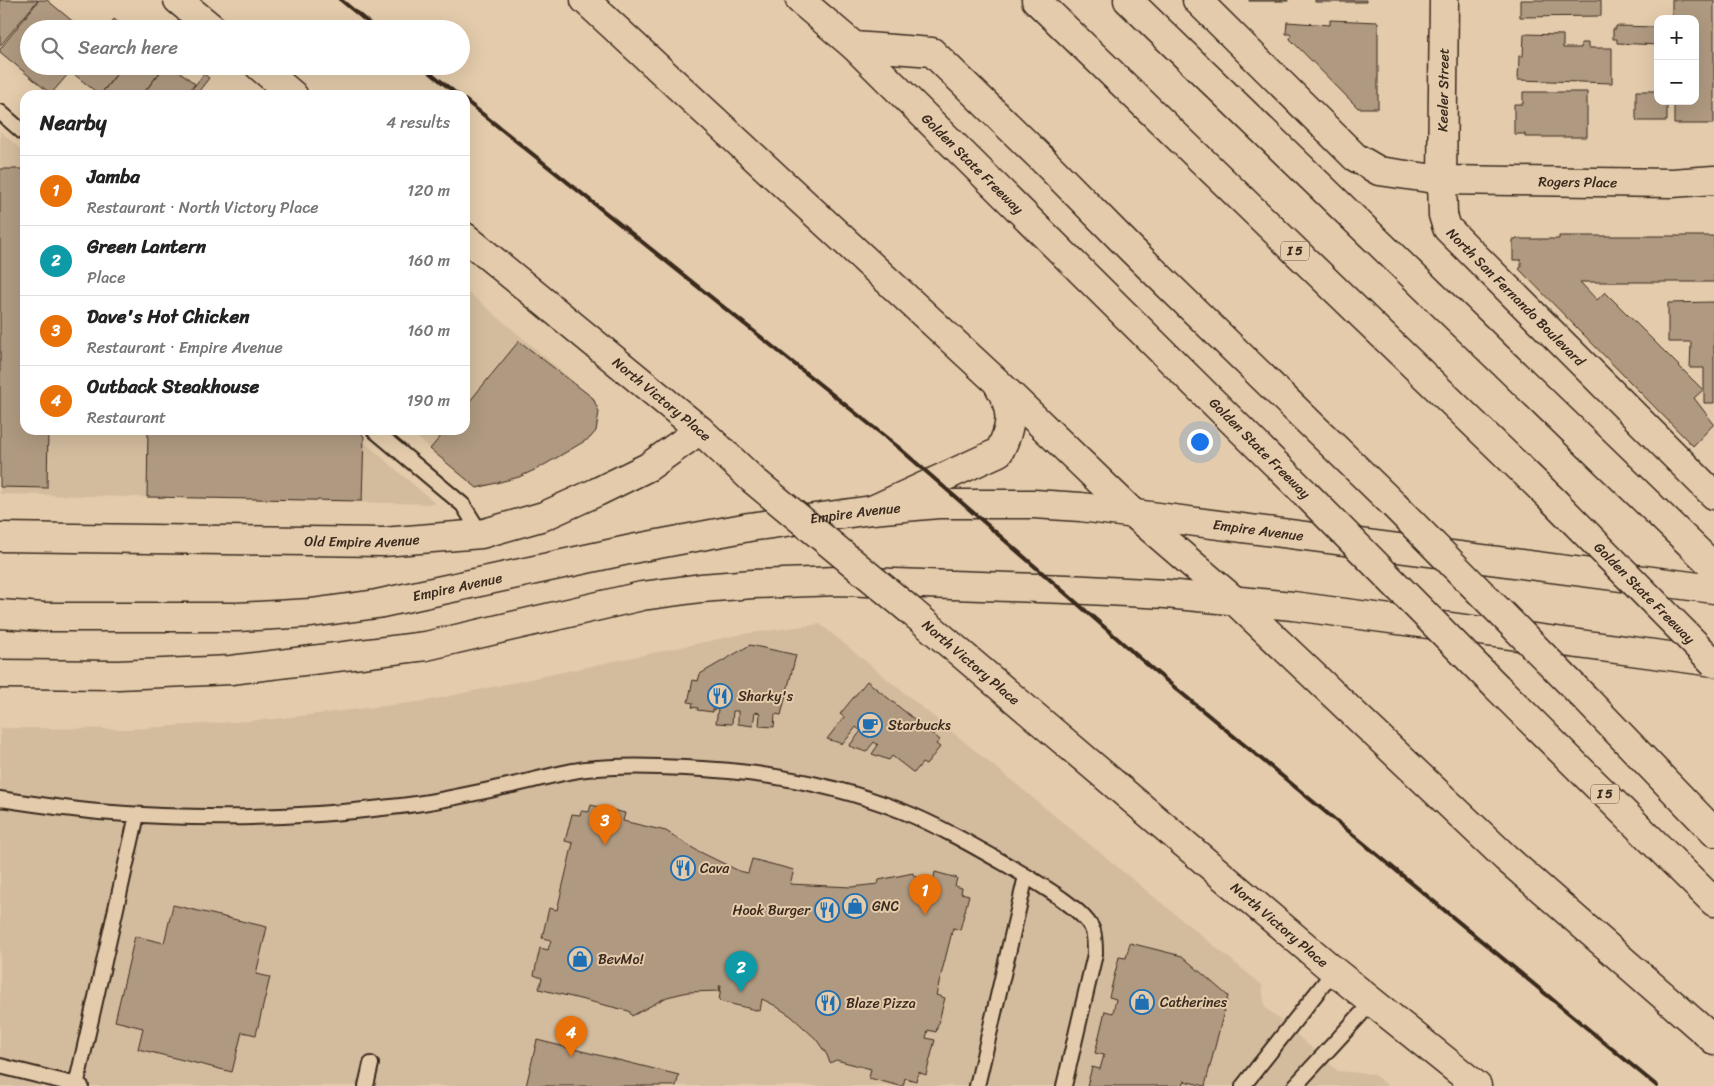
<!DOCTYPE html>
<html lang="en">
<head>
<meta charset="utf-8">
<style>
	:root { --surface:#fff; --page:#f6f6f6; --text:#222; --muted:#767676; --line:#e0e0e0; --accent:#0b8043 }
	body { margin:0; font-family:Sriracha,sans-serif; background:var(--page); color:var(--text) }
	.controls { position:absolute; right:15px; top:15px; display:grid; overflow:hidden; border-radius:10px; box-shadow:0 5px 20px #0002 }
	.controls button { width:45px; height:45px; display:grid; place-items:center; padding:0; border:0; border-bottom:1px solid var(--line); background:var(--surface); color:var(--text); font:25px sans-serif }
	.you { position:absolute; left:1199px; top:441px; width:18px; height:18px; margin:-12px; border:4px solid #fff; border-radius:50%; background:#1a73e8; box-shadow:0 0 0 8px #1a73e833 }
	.badge { display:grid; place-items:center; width:32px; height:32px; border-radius:50%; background:var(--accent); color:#fff; font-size:16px; font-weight:700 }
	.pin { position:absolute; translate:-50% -41px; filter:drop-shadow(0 1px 2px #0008) }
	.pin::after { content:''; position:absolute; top:26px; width:18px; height:15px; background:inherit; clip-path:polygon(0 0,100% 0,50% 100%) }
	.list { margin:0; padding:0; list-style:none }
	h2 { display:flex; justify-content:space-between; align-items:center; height:65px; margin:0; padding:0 20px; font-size:21px }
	h2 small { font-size:16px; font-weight:400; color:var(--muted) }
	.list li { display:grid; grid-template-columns:32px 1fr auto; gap:15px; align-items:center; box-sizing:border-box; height:70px; padding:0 20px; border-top:1px solid var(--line) }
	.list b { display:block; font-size:19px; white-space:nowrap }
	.list p { margin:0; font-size:16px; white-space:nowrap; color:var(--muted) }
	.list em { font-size:16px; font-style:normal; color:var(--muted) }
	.icon { flex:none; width:28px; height:28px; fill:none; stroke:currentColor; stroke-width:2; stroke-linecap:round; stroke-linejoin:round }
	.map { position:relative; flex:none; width:1714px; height:1086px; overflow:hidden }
	.search { position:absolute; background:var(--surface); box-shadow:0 5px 20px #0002; left:20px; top:20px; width:450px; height:55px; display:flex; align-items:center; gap:12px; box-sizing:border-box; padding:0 18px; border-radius:28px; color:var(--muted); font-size:19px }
	.panel { position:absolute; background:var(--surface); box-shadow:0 5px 20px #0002; left:20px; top:90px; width:450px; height:345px; border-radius:15px }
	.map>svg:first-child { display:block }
</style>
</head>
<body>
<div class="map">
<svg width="1714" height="1086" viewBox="0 0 1714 1086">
	<rect width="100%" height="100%" fill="#e3cbab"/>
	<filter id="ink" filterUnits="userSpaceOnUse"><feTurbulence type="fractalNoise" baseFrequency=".02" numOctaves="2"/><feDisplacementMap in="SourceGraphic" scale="10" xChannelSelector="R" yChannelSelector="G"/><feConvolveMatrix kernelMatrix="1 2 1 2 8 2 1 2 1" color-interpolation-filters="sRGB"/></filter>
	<g filter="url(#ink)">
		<path fill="#d3bc9e" d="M 0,131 L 25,153 L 25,430 L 350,430 L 436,504 L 0,494 Z
			M 465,289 L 593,398 L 599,412 L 596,431 L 590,438 L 565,454 L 540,468 L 519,477 L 477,488 L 409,430 L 465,430 Z
			M 820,624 L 1262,985 L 1265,1007 L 1338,1071 L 1373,1074 L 1388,1086 L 0,1086 L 0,728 L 130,729 L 275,719 L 426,701 L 742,634 Z"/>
		<path fill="#af9980" stroke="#3b2a1e" d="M 0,0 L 38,0 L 0,46 Z
			M 39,0 L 47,0 L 82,29 L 29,29 L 29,66 L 75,66 L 51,94 L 0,52 L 0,49 Z
			M 1249,0 L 1288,0 L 1288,1 L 1249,1 Z
			M 1315,0 L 1366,0 L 1366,2 L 1315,2 Z
			M 1520,0 L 1601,0 L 1601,16 L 1520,17 Z
			M 1672,0 L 1714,0 L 1714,124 L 1674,124 L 1674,101 L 1695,101 L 1695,19 L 1672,19 Z
			M 114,19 L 126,29 L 106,29 Z
			M 1330,20 L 1378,22 L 1378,108 L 1358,108 L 1290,39 L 1291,34 L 1286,34 L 1287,22 L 1330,25 Z
			M 1616,26 L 1658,27 L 1658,45 L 1617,43 L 1617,39 L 1613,39 L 1613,29 L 1616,29 Z
			M 1524,34 L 1563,35 L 1563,48 L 1581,48 L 1581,43 L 1588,43 L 1588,48 L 1612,48 L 1612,83 L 1518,80 L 1519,56 L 1523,56 Z
			M 75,66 L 123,66 L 100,95 L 70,71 Z
			M 123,66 L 165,66 L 142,95 L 100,95 Z
			M 165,66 L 173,66 L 195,84 L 186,95 L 142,95 Z
			M 204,74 L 209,78 L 196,95 L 187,95 Z
			M 1636,91 L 1658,91 L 1658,101 L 1667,101 L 1667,121 L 1637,121 L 1636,118 Z
			M 1523,92 L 1587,92 L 1587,137 L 1525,137 L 1525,134 L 1514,134 L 1514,104 L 1523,104 Z
			M 0,169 L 25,169 L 25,430 L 48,430 L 47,488 L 0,487 Z
			M 1559,236 L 1714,236 L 1714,282 L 1580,282 L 1597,300 L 1605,292 L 1703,390 L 1694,398 L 1714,424 L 1693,446 L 1519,269 L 1521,267 L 1521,260 L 1513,260 L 1513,239 L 1559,239 Z
			M 1714,302 L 1714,403 L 1704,403 L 1704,368 L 1690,368 L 1691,342 L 1668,342 L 1668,303 Z
			M 519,341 L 593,398 L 599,412 L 596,431 L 590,438 L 539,468 L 519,477 L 477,488 L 430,449 L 446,430 L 465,430 L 465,407 Z
			M 148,430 L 357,430 L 364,436 L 362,501 L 147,497 Z
			M 750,645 L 796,655 L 781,715 L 775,714 L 774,727 L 759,726 L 760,713 L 755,712 L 753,726 L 738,724 L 738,711 L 733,711 L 732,724 L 716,723 L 718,709 L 713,709 L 713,712 L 697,710 L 698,708 L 692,707 L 693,703 L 688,702 L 693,680 L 698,681 L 700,674 Z
			M 867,681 L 940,740 L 936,744 L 940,747 L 926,765 L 922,763 L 914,773 L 892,756 L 889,760 L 872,754 L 878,745 L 874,742 L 866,752 L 849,746 L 861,731 L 856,727 L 843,744 L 827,739 L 844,717 L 840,714 Z
			M 591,805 L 625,813 L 623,821 L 666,831 L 696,850 L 739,871 L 748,873 L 752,859 L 794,870 L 790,884 L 851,887 L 878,884 L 879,880 L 913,873 L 914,876 L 933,882 L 935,872 L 957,878 L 955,886 L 962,888 L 961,893 L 969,895 L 960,930 L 953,928 L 936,995 L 945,998 L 936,1032 L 928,1030 L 926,1038 L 935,1040 L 926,1075 L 918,1072 L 916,1081 L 905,1078 L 903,1086 L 900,1086 L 869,1078 L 871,1069 L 836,1060 L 830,1063 L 827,1055 L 816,1039 L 791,1016 L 774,1005 L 762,999 L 760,1011 L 719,1001 L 721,986 L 719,986 L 720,991 L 688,992 L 667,997 L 632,1016 L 629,1011 L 539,989 L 542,978 L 534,975 L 540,948 L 548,950 L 551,940 L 542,938 L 549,908 L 557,910 L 573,843 L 565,841 L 572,814 L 580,815 L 581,811 L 589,812 Z
			M 173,905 L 267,927 L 256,974 L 270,977 L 256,1035 L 242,1032 L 232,1072 L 138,1049 L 143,1028 L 115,1021 L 135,936 L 164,943 Z
			M 1130,943 L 1182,956 L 1228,996 L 1205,1086 L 1184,1081 L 1183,1086 L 1087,1086 L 1092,1067 L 1100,1069 L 1104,1055 L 1095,1053 L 1105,1011 L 1113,1013 L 1116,999 L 1109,997 L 1119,957 L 1126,958 Z
			M 537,1040 L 679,1075 L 676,1086 L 526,1086 Z"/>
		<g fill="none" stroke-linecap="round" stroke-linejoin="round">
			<defs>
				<path id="service" d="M 0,112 L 25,134
					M 374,430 L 463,505 L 481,534
					M 0,799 C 33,804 65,809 99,812 C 195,820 294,819 391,807 C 433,803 475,793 517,784 C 540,779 562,772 586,769 C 619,765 652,766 685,768 C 759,771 832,783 902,811 C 942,827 979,849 1016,870 C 1036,882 1086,910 1093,931 C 1095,938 1095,946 1095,954 L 1064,1086
					M 0,1066 L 81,1086
					M 76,1086 L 137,815
					M 366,1086 L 371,1064
					M 977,1086 L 1026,876
					M 1243,1086 L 1334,971
					M 1295,1086 L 1372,1002"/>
				<g id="minor">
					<path id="s1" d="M 1197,0 L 1355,157 L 1379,171 L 1442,180 L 1672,183 L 1714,180"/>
					<path id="s2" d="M 1444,0 L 1442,180 L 1443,215 L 1447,228 L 1714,495"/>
					<path id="s3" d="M 0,537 L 383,542 L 481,534 L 544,516 L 597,492 L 648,467 L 700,430"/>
				</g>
				<g id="primary">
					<path d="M 178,0 L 213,29"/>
					<path d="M 259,66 L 293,95"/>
					<path id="s4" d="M 465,237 L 700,430 L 752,479"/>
					<path id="s5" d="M 911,611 L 1334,971 L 1477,1086"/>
					<path id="s6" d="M 0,614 L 44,617 L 237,617 L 311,613 L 377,604 L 637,548 L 749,527 L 872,510 L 938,504 L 1034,504 L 1081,507 L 1714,589"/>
					<path d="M 0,674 L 118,675 L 231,670 L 426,646 L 642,596 L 701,588 L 753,584 L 838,581 L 1067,589 L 1166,594 L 1293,606 L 1714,662"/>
				</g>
				<g id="motorway">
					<path d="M 585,0 L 998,383 L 1134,514 L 1235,601 L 1506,858 L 1714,1040"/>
					<path id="s7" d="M 800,0 L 854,46 L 1305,493"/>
					<path d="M 1036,0 L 1554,501"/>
					<path d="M 1128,0 L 1714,567"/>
					<path d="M 854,46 L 932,52 L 1039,156 L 1132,250 L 1394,505"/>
					<path d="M 872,510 L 999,452 C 1012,427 1014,412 999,386"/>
					<path d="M 1497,687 L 1714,902"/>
					<path d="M 1585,698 L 1714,832"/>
				</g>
			</defs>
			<use href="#service" stroke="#3b2a1e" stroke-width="18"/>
			<use href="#minor" stroke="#3b2a1e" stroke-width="31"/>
			<use href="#primary" stroke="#3b2a1e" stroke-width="31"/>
			<use href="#motorway" stroke="#3b2a1e" stroke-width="31"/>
			<use href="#service" stroke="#e3cbab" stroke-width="14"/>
			<use href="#minor" stroke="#e3cbab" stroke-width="28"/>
			<use href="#primary" stroke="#e3cbab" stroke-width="28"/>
			<use href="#motorway" stroke="#e3cbab" stroke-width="28"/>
			<path stroke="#3b2a1e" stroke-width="4" d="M 341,0 L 376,29
				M 422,66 L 458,95
				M 465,100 L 898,447 L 1150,667 L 1657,1086"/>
			<defs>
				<path id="primary-bridge" d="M 752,479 L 911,611"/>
				<g id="motorway-bridge">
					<path d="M 1305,493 L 1497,687"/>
					<path id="s8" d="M 1554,501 L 1714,663"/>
					<path d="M 1394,505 L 1585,698"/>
				</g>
			</defs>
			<use href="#primary-bridge" stroke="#3b2a1e" stroke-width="31" stroke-linecap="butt"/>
			<use href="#motorway-bridge" stroke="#3b2a1e" stroke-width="31" stroke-linecap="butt"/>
			<use href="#primary-bridge" stroke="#e3cbab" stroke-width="28"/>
			<use href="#motorway-bridge" stroke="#e3cbab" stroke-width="28"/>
		</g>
	</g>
	<defs>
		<symbol id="restaurant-ring" viewBox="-11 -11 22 22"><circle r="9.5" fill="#e3cbab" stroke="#1f6fb2" stroke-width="1.5"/><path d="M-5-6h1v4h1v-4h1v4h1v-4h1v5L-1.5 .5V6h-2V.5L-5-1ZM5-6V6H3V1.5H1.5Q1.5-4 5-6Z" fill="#1f6fb2"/></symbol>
		<symbol id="cafe-ring" viewBox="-11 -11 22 22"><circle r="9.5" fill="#e3cbab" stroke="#1f6fb2" stroke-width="1.5"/><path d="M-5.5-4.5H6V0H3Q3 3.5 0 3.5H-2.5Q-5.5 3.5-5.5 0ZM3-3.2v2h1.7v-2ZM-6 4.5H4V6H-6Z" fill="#1f6fb2"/></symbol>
		<symbol id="shop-ring" viewBox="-11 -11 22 22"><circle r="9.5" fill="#e3cbab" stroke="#1f6fb2" stroke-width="1.5"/><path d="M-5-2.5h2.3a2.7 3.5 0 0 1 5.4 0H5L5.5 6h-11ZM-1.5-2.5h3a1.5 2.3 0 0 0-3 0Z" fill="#1f6fb2"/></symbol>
	</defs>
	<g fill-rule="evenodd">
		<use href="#restaurant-ring" x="706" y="682" width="28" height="28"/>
		<use href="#cafe-ring" x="856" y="711" width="28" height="28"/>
		<use href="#restaurant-ring" x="669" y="854" width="28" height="28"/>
		<use href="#shop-ring" x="841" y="892" width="28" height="28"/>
		<use href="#restaurant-ring" x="813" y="896" width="28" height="28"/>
		<use href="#shop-ring" x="566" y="945" width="28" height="28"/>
		<use href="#shop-ring" x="1128" y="988" width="28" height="28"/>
		<use href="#restaurant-ring" x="814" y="989" width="28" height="28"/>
	</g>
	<g text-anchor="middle" stroke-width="4" stroke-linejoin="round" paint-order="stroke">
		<g fill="#e3cbab" stroke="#6d5a48" stroke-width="1">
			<rect x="1281" y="241.5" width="28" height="19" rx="4"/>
			<rect x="1591" y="784.5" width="28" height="19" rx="4"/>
		</g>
		<g font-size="12" font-weight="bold" fill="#3b2a1e">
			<text x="1295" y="255">I 5</text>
			<text x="1605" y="798">I 5</text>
		</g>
		<g font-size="14" fill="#3b2a1e" stroke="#e3cbab">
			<text transform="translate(1443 90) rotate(-89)" y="5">Keeler Street</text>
			<text dy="5" stroke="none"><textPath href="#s7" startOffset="238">Golden State Freeway</textPath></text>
			<text dy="5" stroke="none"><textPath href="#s1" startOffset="450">Rogers Place</textPath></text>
			<text dy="5" stroke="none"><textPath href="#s2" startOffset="326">North San Fernando Boulevard</textPath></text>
			<text dy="5" stroke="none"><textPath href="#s4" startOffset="255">North Victory Place</textPath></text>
			<text transform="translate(1260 448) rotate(45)" y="5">Golden State Freeway</text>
			<text dy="5" stroke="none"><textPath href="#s6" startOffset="865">Empire Avenue</textPath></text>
			<text dy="5" stroke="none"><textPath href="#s6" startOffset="1270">Empire Avenue</textPath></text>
			<text dy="5" stroke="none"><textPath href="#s3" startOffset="362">Old Empire Avenue</textPath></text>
			<text dy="5" stroke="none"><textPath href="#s6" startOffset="460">Empire Avenue</textPath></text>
			<text dy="5" stroke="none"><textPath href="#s8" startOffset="129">Golden State Freeway</textPath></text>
			<text dy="5" stroke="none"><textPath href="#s5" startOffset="79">North Victory Place</textPath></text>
			<text dy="5" stroke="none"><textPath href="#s5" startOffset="484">North Victory Place</textPath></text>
		</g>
		<g font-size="14" fill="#3b2a1e" stroke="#e3cbab" text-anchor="start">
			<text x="738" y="701">Sharky's</text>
			<text x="888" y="730">Starbucks</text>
			<text x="700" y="873">Cava</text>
			<text x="872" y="911">GNC</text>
			<text x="810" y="915" text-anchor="end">Hook Burger</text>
			<text x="598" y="964">BevMo!</text>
			<text x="1160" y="1007">Catherines</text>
			<text x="846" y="1008">Blaze Pizza</text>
		</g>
	</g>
</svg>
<div class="controls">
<button>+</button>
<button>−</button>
</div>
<div class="you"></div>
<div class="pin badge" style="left:925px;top:915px;background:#e8710a">1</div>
<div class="pin badge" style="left:741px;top:992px;background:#0f9aa8">2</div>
<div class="pin badge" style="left:605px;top:845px;background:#e8710a">3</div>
<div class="pin badge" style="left:571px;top:1057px;background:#e8710a">4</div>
<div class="search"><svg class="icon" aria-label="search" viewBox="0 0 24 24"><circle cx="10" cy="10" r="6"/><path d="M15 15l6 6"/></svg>Search here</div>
<section class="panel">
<h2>Nearby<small>4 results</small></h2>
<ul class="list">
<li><span class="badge" style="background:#e8710a">1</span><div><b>Jamba</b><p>Restaurant · North Victory Place</p></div><em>120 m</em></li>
<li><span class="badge" style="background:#0f9aa8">2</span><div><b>Green Lantern</b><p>Place</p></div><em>160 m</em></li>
<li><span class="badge" style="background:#e8710a">3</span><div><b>Dave's Hot Chicken</b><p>Restaurant · Empire Avenue</p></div><em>160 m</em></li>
<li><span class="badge" style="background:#e8710a">4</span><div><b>Outback Steakhouse</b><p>Restaurant</p></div><em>190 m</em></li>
</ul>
</section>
</div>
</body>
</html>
